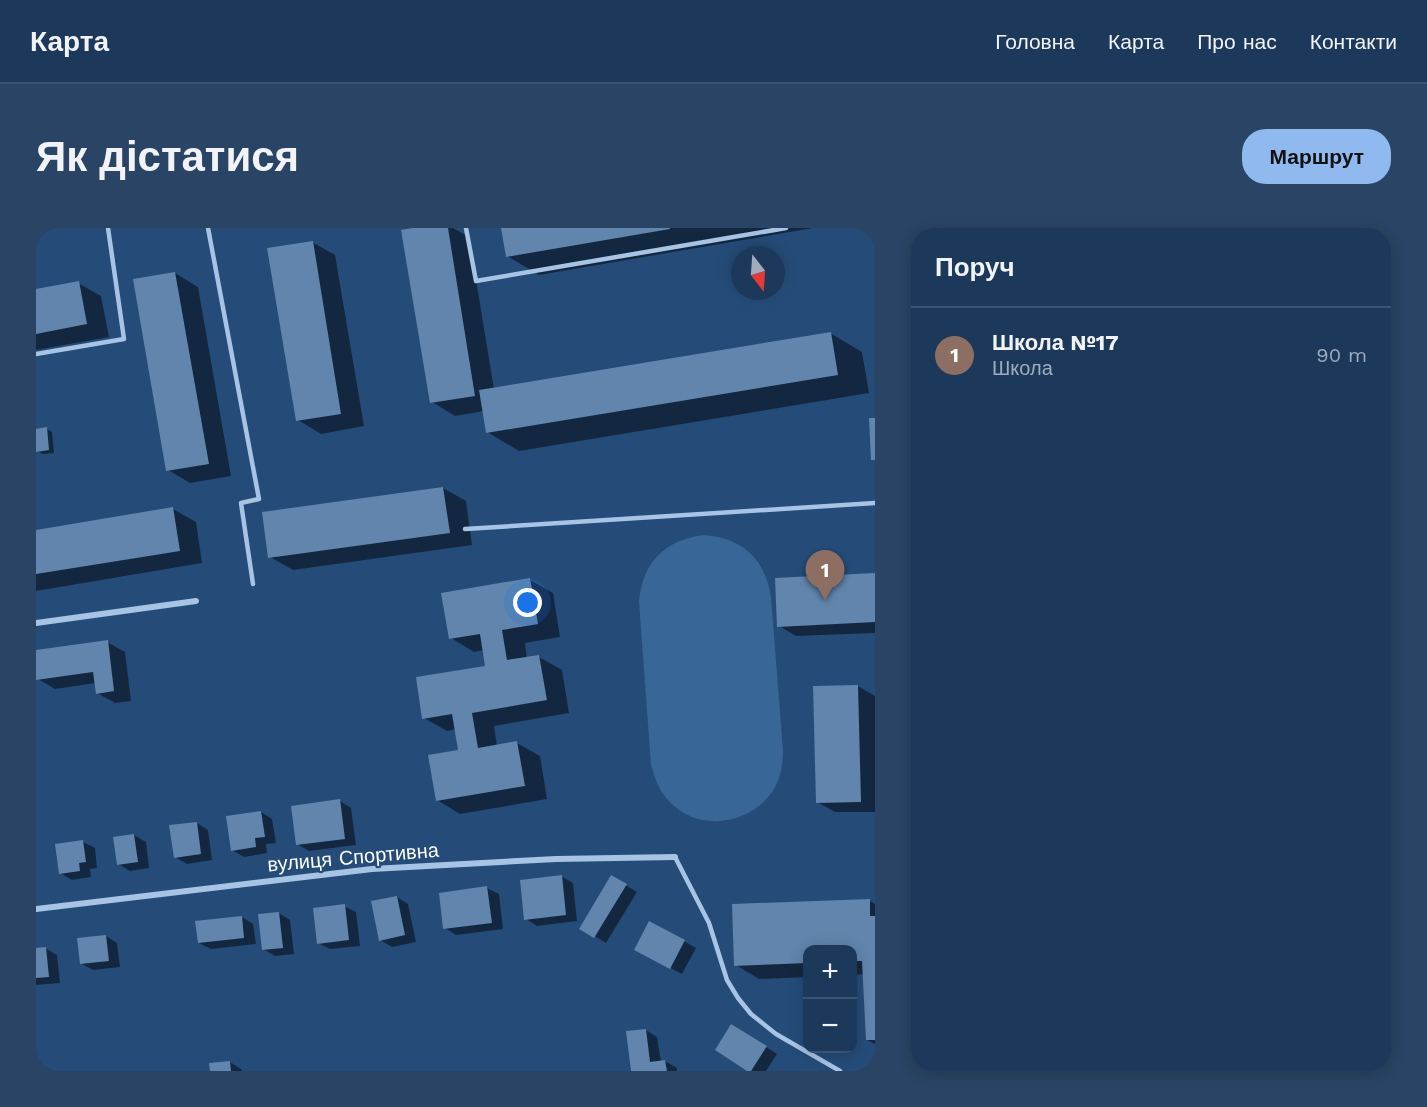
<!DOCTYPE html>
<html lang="uk">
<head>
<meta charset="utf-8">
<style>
	:root { --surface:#1c395b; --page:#294464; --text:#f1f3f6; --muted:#a0acbb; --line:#3a5371; --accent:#90b9f0 }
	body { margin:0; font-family:"Work Sans",sans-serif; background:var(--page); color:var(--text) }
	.controls { position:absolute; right:18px; bottom:18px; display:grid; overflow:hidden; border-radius:12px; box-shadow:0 3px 15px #0003 }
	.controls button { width:54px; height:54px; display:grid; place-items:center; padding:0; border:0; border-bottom:2px solid var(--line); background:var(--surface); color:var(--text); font:30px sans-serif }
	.compass { position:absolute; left:695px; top:18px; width:54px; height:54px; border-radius:50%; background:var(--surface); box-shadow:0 3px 15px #0003; rotate:163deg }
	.you { position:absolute; left:492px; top:375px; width:21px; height:21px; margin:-15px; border:4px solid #fff; border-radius:50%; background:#1a73e8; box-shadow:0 0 0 9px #1a73e833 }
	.badge { display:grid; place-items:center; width:39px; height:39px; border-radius:50%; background:var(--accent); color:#fff; font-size:20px; font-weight:700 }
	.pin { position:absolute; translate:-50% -50px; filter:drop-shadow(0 2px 3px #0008) }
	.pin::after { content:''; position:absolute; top:32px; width:21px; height:18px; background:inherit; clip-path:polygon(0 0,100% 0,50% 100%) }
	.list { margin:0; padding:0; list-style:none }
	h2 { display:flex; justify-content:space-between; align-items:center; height:78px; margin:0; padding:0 24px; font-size:26px }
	h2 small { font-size:20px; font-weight:400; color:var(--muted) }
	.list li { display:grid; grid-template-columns:39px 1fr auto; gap:18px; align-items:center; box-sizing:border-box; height:96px; padding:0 24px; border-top:2px solid var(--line) }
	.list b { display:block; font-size:22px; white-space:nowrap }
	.list p { margin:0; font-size:20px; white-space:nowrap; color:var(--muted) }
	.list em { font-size:20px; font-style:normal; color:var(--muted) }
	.map { position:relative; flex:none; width:839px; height:843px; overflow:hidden; border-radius:24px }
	header { display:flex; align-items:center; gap:36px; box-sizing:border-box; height:84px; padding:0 30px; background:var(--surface); border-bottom:2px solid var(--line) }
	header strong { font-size:28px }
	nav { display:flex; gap:33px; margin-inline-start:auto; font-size:21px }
	.intro { display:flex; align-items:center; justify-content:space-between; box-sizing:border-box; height:144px; padding:0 36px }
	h1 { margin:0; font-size:42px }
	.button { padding:15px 27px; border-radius:24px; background:var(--accent); color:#111; font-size:21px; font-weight:700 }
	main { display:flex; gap:36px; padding:0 36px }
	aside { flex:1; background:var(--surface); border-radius:24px; box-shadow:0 3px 15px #0003 }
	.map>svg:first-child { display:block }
</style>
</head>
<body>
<header>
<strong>Карта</strong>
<nav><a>Головна</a><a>Карта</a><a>Про нас</a><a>Контакти</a></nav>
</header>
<div class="intro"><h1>Як дістатися</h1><a class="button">Маршрут</a></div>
<main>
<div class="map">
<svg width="839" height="843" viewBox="0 0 839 843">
	<rect width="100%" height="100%" fill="#254c79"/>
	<path fill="#386697" d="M 667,307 C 706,310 729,330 735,369 L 747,523 C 747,532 746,541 743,550 C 728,594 665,609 633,573 C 623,563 619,550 615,537 L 603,373 C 607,334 628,313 667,307 Z"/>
	<path fill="#0007" d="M 386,0 L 417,0 L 433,9 L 458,161 L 794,105 L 826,124 L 833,165 L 483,223 L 451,204 L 448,183 L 419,188 L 396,174 Z
		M 467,0 L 777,0 L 503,47 L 471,28 Z
		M 276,14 L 299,27 L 328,198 L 285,206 L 262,192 Z
		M 139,45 L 162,59 L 195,248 L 154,255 L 132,242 Z
		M 42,55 L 65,68 L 73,109 L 0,122 L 0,62 Z
		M 11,201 L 16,204 L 18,225 L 7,226 L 1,223 L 0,202 Z
		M 407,260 L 430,273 L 436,317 L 257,342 L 234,329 Z
		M 137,281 L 160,294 L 166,335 L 0,363 L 0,303 Z
		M 839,346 L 839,405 L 760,408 L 743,398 Z
		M 494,352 L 517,365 L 524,409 L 489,415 L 491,431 L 503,429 L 526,442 L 533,485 L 458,498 L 461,518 L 481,515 L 504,528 L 511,571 L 424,586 L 401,572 L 424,523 L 420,501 L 411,503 L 388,490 L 451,439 L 448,422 L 438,424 L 415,410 Z
		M 71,414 L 89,424 L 95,473 L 79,475 L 61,465 L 60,455 L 19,461 L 2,451 L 0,423 Z
		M 822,458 L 839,468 L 839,584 L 799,584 L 781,574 L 779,459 Z
		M 304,573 L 315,580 L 320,617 L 273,623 L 261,616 Z
		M 225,584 L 236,591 L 240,615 L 230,616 L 231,625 L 208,629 L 196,622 Z
		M 161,595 L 172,602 L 176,632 L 151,636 L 139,629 Z
		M 98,607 L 110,614 L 113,640 L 94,643 L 82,636 Z
		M 47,614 L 59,620 L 61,640 L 54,641 L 55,649 L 36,652 L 24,645 Z
		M 525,648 L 537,655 L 541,693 L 501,698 L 490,691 Z
		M 576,649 L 601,664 L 570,715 L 545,700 Z
		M 451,660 L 463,666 L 467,701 L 420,707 L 409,700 Z
		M 361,669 L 372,676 L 380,714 L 356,719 L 344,712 Z
		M 833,672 L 839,676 L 839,816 L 831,812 L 828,746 L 816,747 L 816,722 L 772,722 L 772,749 L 723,751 L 700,737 Z
		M 308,678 L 320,684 L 324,718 L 294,721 L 282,715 Z
		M 243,685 L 254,692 L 258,726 L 239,728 L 227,721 Z
		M 206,689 L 217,696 L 220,716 L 175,721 L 163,715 Z
		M 70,708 L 81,715 L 84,739 L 57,742 L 46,736 Z
		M 648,713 L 660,720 L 646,746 L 611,728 Z
		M 9,720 L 21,727 L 24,755 L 0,757 L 0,721 Z
		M 610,802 L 621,809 L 625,834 L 629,833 L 641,840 L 641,843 L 596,843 Z
		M 707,804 L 741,826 L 730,843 L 714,843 Z
		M 194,834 L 205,841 L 206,843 L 176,843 Z"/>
	<path fill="#6185ad" d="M 377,0 L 412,0 L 439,168 L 394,175 L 365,2 Z
		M 465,0 L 634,0 L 634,1 L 470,29 Z
		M 277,13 L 305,186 L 260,193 L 231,20 Z
		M 139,44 L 173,236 L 130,243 L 97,51 Z
		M 43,53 L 51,96 L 0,106 L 0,61 Z
		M 795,104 L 802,147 L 450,205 L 443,162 Z
		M 833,190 L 839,190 L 839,232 L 835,232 Z
		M 11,199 L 13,222 L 0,224 L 0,201 Z
		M 407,259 L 414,305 L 232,330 L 226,284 Z
		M 137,279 L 144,323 L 0,346 L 0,302 Z
		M 839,345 L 839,394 L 741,399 L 739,350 Z
		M 494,350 L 502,396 L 466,402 L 471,432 L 503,427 L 511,472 L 436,485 L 442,520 L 481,513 L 489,558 L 400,573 L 392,527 L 422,522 L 416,486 L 386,491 L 380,449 L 449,438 L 444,406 L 413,411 L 405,365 Z
		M 72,412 L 78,463 L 60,466 L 57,444 L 0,452 L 0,422 Z
		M 822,457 L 825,574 L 780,575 L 777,458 Z
		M 304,571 L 309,611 L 260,617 L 255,578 Z
		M 225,583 L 229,609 L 219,610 L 220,619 L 195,623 L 190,588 Z
		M 161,594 L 165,626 L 138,630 L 133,597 Z
		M 98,606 L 102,634 L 81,637 L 77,609 Z
		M 47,612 L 50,634 L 43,635 L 44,643 L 23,646 L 19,616 Z
		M 526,647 L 530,687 L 488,692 L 484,652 Z
		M 575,647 L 591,656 L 558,710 L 543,701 Z
		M 451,658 L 456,695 L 407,701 L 403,665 Z
		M 361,668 L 369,707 L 343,713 L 335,673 Z
		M 834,671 L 834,688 L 839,688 L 839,812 L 830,812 L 826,733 L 816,733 L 816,722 L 772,722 L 772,735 L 698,738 L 696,676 Z
		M 309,676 L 313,712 L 281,716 L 277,680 Z
		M 243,684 L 247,720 L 226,722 L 222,686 Z
		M 206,688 L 208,710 L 162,715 L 159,693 Z
		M 613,693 L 649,712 L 634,741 L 598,722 Z
		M 70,707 L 73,733 L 44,736 L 41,710 Z
		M 10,719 L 13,749 L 0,750 L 0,720 Z
		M 695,796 L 731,818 L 715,843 L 711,843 L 679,822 Z
		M 610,801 L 614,834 L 629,832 L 631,843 L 595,843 L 590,803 Z
		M 194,833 L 195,843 L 174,843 L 173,835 Z"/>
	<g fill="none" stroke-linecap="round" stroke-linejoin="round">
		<path stroke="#a8c4e4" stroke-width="4.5" d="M 172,0 L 223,271 L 205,275 L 217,356
			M 430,0 L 440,53 L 750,0
			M 0,126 L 88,111 L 72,0
			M 429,301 L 839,275
			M 639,629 L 673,695 L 691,752 L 702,770 L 715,786 L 740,806 L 804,843"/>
		<path stroke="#a8c4e4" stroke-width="6" d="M 0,395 L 160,373
			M 0,681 L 336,641 L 520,631 L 639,629"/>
	</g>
	<g text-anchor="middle" stroke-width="4.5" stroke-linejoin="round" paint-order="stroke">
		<g font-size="20" fill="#fff" stroke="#254c79">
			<text transform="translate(317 629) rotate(-5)" y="7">вулиця Спортивна</text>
		</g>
	</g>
</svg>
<div class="controls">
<button>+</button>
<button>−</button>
</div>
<svg class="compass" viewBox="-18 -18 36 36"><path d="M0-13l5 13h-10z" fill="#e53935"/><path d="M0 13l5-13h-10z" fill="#a0acbb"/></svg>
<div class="you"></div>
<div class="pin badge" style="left:789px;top:372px;background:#8d6e63">1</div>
</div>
<aside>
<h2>Поруч<small></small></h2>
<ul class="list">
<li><span class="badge" style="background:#8d6e63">1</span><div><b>Школа №17</b><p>Школа</p></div><em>90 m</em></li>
</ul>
</aside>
</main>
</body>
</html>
